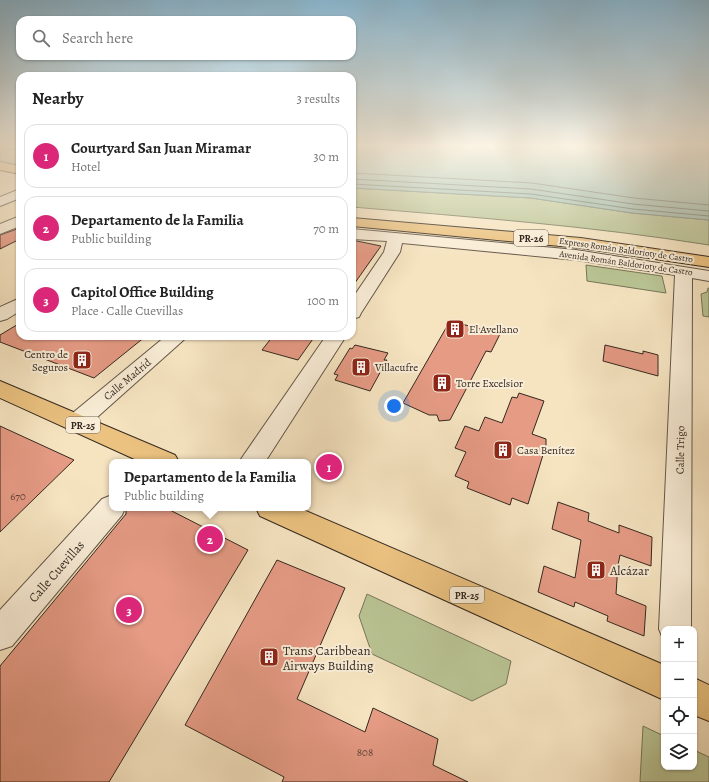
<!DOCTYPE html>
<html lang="en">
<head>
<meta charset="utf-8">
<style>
	:root { --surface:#fff; --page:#f2f2f2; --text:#222; --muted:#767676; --line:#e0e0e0; --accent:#db2777 }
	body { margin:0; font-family:Alegreya,serif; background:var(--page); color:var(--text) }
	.controls { position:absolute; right:12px; bottom:12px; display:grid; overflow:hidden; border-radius:8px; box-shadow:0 1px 3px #0004 }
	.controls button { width:36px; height:36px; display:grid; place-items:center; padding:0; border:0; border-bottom:1px solid var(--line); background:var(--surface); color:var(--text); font:20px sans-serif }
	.you { position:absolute; left:394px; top:406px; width:14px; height:14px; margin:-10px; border:3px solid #fff; border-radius:50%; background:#1a73e8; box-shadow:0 0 0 6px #1a73e833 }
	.badge { display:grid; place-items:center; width:26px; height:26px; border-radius:50%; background:var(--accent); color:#fff; font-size:13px; font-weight:700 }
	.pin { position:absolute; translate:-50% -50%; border:2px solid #fff; box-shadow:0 1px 4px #0006 }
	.popup { position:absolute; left:109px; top:459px; width:202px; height:52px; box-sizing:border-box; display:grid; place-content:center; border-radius:8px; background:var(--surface); filter:drop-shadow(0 1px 3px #0005); font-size:13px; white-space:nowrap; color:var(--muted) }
	.popup b { font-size:15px; color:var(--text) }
	.popup::after { content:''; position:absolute; left:50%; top:100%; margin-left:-8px; border:8px solid transparent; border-top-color:var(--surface) }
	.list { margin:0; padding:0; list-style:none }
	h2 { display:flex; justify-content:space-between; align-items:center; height:52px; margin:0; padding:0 16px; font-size:17px }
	h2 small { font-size:13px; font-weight:400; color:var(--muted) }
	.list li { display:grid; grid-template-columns:26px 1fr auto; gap:12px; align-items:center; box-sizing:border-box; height:64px; margin:0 8px 8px; padding:0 8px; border:1px solid var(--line); border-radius:12px }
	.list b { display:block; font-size:15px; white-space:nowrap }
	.list p { margin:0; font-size:13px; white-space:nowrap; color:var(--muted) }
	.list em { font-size:13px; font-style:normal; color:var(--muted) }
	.icon { flex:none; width:22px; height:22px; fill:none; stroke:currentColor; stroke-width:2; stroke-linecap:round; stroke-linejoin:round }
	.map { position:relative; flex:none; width:709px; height:782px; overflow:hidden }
	.search { position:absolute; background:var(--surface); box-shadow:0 1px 3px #0004; left:16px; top:16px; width:340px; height:44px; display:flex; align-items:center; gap:10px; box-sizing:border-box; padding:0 14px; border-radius:12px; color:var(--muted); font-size:15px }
	.panel { position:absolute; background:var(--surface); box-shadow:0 1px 3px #0004; left:16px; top:72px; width:340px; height:268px; border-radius:12px }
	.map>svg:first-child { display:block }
</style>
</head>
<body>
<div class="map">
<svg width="709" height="782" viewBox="0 0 709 782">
	<rect width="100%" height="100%" fill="#f6e4c1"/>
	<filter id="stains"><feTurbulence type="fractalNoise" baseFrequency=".005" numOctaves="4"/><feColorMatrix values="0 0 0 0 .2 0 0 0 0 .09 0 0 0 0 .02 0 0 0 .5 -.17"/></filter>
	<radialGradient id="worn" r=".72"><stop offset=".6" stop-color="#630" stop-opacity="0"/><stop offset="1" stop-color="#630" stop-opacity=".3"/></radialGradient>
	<path fill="#bac595" stroke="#77765a" d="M 0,148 L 20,151 L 20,167 L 0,163 Z
		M 352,188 L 531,198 L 632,213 L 709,220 L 709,245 C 591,226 471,217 352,207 Z
		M 586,265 L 662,276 L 666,293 L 587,281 Z
		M 708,288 L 709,288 L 709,317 L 703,316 L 701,294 L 707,292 Z
		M 367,594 L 511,661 L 506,684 L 472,701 L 372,654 L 359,616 Z
		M 643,726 L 664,736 L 664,767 L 694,767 L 694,750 L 709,757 L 709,782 L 640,782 Z"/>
	<path fill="#9dbfb2" stroke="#738377" d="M 352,146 L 709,146 L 709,220 L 632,213 L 531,198 L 352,188 Z"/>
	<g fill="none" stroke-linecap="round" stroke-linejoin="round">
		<path stroke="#687468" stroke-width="1" d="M 352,173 L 532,183 L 634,198 L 709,205
			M 352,179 L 531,189 L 633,204 L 709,211
			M 352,184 L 531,194 L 633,209 L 709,216"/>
	</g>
	<path fill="#e69b85" stroke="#34281f" d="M 20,228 L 20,239 L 0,249 L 0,235 Z
		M 352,240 L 381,246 L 352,287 Z
		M 450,321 L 500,334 L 491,352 L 486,351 L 450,420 L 439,421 L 437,415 L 429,415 L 403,403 Z
		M 20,323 L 20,336 L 146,336 L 94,378 L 0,342 L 0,335 Z
		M 273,336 L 315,336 L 298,360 L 262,350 Z
		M 355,345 L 388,353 L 384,360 L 387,360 L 370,391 L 335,380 L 338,375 L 334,374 L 350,348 L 352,349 Z
		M 605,345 L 643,354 L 643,351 L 658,355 L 658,376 L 603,361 Z
		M 519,393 L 544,401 L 532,434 L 546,439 L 546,445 L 528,504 L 512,498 L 510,505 L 467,488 L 469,482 L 455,476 L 466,452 L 455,448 L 465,426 L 479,431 L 485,417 L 502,423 L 512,397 L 517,398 Z
		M 0,426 L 74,460 L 0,532 Z
		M 558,502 L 589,513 L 588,521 L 619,533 L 619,525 L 652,537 L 651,566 L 620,555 L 618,565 L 616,594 L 646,606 L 644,636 L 607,621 L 608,616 L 575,602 L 574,607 L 538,592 L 544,566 L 575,578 L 581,540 L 552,529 Z
		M 126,508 L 166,508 L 248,550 L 109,782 L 0,782 L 0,666 L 126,514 Z
		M 277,560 L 345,588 L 297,699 L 365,732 L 373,708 L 438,739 L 433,765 L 468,782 L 282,782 L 284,777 L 185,725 Z"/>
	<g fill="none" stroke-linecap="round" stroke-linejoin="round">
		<defs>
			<path id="minor" d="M 20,189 L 20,198 L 0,206 L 0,197 Z
				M 20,216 L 20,226 L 0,234 L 0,224 Z
				M 352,229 L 576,250 L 709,271 L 709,281 L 692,278 L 691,629 L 664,629 L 664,641 L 659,629 L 675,275 L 576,260 L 402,243 L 400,252 L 361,313 L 359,317 L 352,319 L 352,299 L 384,252 L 387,241 L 352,239 Z
				M 20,298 L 20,311 L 7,319 L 0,321 L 0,307 Z
				M 166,336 L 188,336 L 85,428 L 77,431 L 69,428 L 65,422 L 69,416 Z
				M 326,336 L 346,336 L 265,462 L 239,462 Z
				M 112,495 L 112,508 L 125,508 L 122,515 L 12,646 L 0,650 L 0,610 L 102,499 Z"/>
			<path id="major" d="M 0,381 L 175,455 L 179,462 L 141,462 L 0,398 Z
				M 256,508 L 299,508 L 664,665 L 664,700 L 260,516 Z
				M 694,678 L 709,685 L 709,721 L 694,715 Z"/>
			<path id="highway" d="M 0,162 L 20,166 L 20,174 L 0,170 Z
				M 352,218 L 581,238 L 709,257 L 709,267 L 581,248 L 352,226 Z"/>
		</defs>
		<use href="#minor" stroke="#645748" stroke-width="2"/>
		<use href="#major" stroke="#34281f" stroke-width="2"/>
		<use href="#highway" stroke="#34281f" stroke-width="2"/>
		<use href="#minor" fill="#f9edd7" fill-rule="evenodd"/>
		<use href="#major" fill="#ebc280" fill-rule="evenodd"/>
		<use href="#highway" fill="#ebc280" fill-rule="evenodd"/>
	</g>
	<linearGradient id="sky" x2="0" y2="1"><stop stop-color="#8ab8d2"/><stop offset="0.57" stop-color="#fbf3e3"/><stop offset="1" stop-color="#fbf3e3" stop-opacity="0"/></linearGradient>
	<rect width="709" height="256" fill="url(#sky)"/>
	<defs>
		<symbol id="building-square" viewBox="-11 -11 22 22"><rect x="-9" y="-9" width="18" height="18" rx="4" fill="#8f2418" stroke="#f9edd7"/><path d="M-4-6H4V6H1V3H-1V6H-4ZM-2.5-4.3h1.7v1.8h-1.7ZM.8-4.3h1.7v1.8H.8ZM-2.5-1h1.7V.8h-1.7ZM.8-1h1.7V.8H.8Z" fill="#fff"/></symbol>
	</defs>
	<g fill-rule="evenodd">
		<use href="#building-square" x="444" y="318" width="22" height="22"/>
		<use href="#building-square" x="71" y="349" width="22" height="22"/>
		<use href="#building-square" x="350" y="356" width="22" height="22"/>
		<use href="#building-square" x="431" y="372" width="22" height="22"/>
		<use href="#building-square" x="492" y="439" width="22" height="22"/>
		<use href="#building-square" x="585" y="559" width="22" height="22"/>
		<use href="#building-square" x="258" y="646" width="22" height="22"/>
	</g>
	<g text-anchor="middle" stroke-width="4" stroke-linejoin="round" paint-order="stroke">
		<g font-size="9" fill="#34281f" stroke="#f9edd7">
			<text transform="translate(626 250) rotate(8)" y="3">Expreso Román Baldorioty de Castro</text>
			<text transform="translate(626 263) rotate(8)" y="3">Avenida Román Baldorioty de Castro</text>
		</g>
		<g fill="#f9edd7" stroke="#6f6356" stroke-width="1">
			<rect x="514" y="230" width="34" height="16" rx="3"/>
			<rect x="66" y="417" width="34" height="16" rx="3"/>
			<rect x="450" y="587" width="34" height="16" rx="3"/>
		</g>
		<g font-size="10" font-weight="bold" fill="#34281f">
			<text x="531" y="242">PR-26</text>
			<text x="83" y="429">PR-25</text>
			<text x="467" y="599">PR-25</text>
		</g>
		<g font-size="11" fill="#34281f" stroke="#f9edd7" text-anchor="start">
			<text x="469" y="333">El Avellano</text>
			<text x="68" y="358" text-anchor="end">Centro de<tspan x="68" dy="13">Seguros</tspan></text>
			<text x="375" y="371">Villacufre</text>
			<text x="456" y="387">Torre Excelsior</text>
			<text x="517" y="454">Casa Benítez</text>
		</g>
		<g font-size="11" fill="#34281f" stroke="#f9edd7">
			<text transform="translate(127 379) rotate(-40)" y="4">Calle Madrid</text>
			<text transform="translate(680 450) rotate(-89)" y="4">Calle Trigo</text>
		</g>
		<g font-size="11" fill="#604538">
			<text x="18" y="500">670</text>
			<text x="365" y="756">808</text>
		</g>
		<g font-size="13" fill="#34281f" stroke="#f9edd7" text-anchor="start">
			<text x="610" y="575">Alcázar</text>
			<text x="283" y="655">Trans Caribbean<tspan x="283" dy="15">Airways Building</tspan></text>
		</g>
		<g font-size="13" fill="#34281f" stroke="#f9edd7">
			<text transform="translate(56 571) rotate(-49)" y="5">Calle Cuevillas</text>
		</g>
	</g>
	<rect width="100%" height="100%" filter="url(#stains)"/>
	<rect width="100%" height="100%" fill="url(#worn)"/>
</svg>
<div class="controls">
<button>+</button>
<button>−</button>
<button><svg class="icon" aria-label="locate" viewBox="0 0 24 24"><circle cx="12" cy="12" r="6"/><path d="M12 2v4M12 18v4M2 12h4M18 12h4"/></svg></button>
<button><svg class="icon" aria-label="layers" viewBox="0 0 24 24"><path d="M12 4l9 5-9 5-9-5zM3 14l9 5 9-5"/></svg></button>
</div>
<div class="you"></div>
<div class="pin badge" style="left:329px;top:467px">1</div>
<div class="pin badge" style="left:210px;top:539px">2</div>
<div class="popup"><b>Departamento de la Familia</b>Public building</div>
<div class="pin badge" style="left:129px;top:610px">3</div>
<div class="search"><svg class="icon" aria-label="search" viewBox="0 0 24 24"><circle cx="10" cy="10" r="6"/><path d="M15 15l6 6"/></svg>Search here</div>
<section class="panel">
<h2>Nearby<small>3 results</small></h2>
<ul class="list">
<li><span class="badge">1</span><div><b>Courtyard San Juan Miramar</b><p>Hotel</p></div><em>30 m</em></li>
<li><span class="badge">2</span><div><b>Departamento de la Familia</b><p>Public building</p></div><em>70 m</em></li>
<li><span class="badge">3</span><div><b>Capitol Office Building</b><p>Place · Calle Cuevillas</p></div><em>100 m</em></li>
</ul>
</section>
</div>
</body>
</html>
